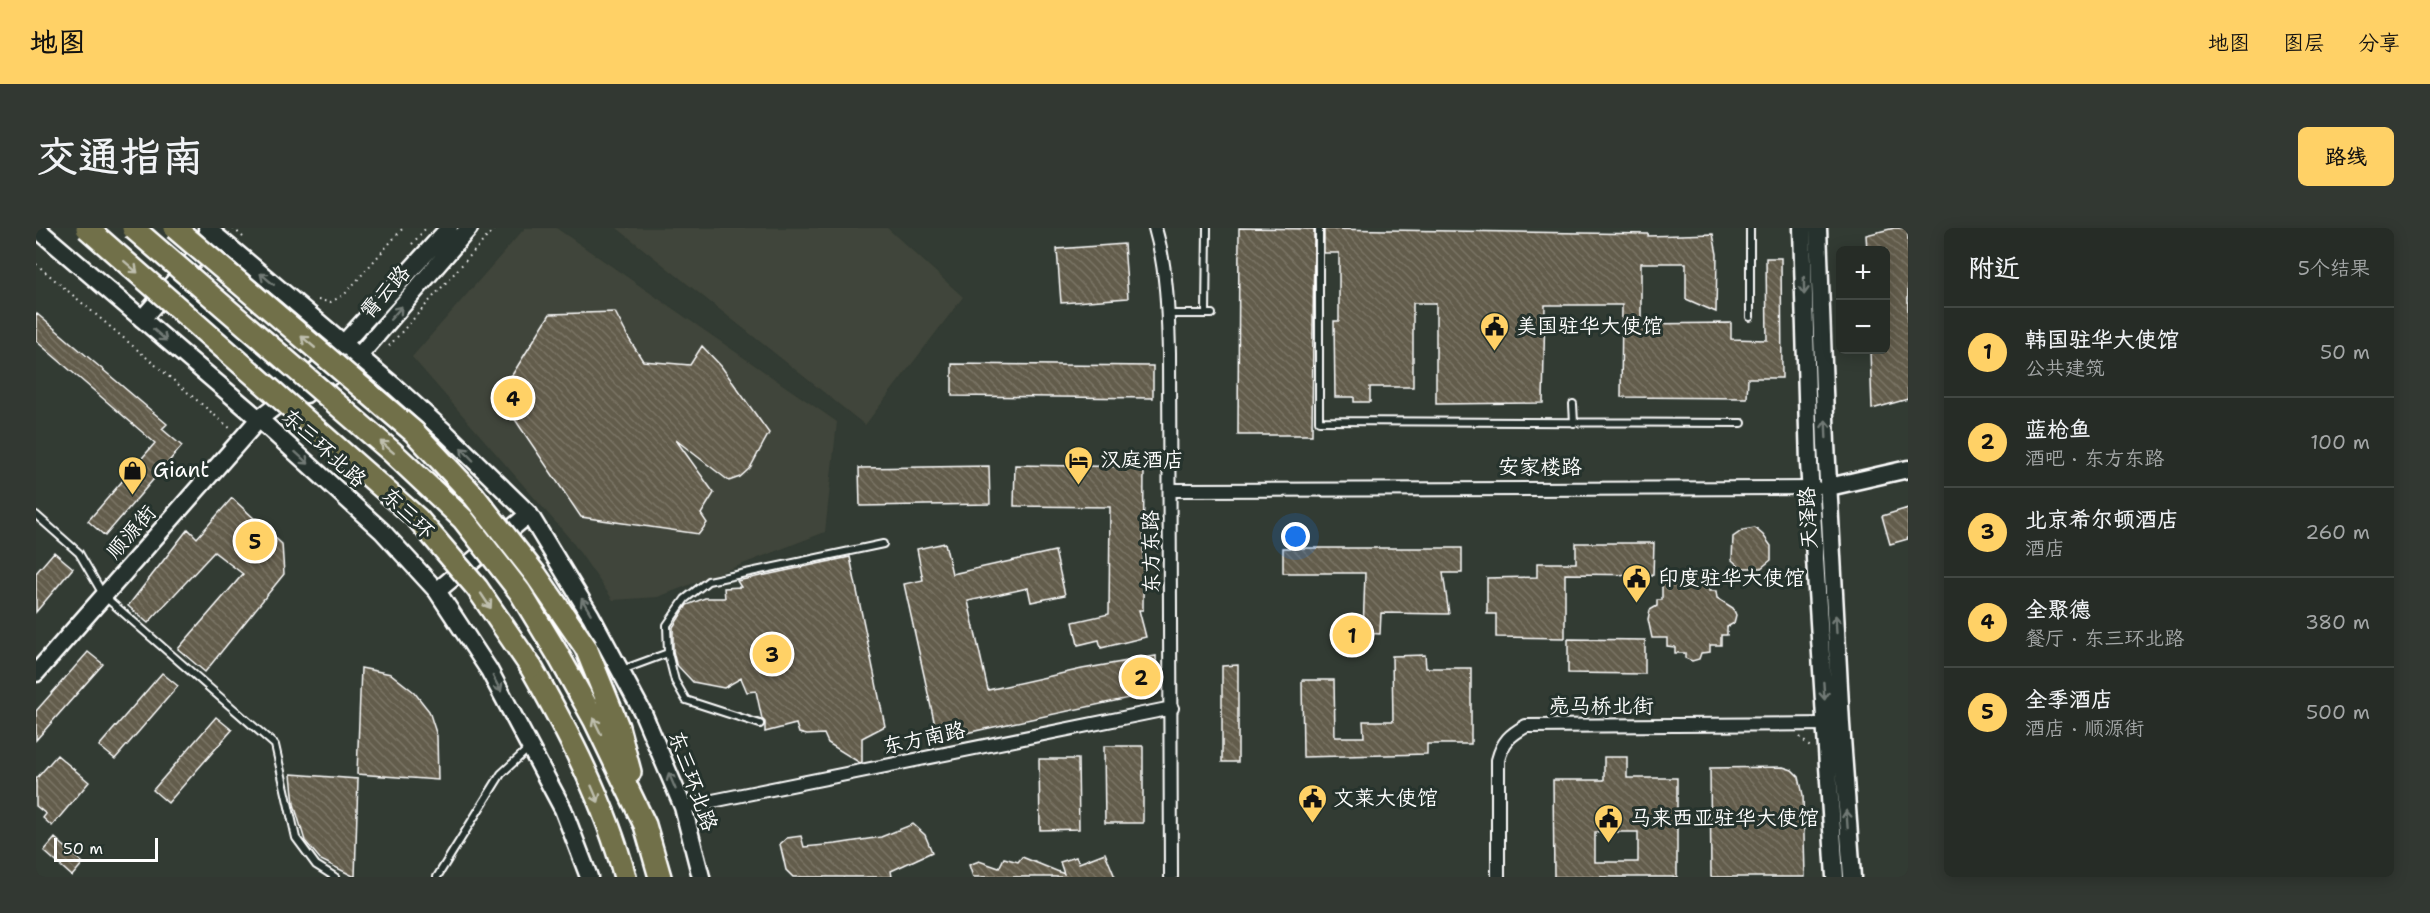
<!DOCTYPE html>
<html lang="zh">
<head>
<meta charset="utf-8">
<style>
	:root { --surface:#262c26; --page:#323832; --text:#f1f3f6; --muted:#a4a7a7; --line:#424843; --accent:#ffd166 }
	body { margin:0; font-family:"Shantell Sans","LXGW WenKai TC",sans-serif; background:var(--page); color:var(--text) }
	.controls { position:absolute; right:18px; top:18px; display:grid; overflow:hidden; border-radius:9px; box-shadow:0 3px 15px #0003 }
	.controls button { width:54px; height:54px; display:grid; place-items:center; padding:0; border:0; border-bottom:2px solid var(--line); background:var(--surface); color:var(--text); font:30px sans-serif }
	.scale { position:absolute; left:18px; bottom:15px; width:104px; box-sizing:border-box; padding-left:6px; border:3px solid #fff; border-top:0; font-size:16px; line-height:21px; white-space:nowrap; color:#fff; -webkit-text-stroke:4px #26332d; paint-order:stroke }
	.you { position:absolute; left:1260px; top:309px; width:21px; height:21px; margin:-15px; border:4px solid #fff; border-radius:50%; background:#1a73e8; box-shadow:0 0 0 9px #1a73e833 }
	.badge { display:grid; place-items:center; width:39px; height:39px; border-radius:50%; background:var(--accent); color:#111; font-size:20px; font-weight:700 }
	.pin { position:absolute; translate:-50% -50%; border:3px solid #fff; box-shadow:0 2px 6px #0006 }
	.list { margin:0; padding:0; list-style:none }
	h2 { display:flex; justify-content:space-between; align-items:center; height:78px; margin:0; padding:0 24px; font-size:26px }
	h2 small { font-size:20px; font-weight:400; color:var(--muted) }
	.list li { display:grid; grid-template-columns:39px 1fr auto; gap:18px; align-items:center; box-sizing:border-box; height:90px; padding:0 24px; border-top:2px solid var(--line) }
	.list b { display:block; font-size:22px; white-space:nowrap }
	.list p { margin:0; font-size:20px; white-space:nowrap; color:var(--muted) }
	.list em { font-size:20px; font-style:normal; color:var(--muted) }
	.map { position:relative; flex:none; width:1872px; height:649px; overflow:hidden; border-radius:9px }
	header { display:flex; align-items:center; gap:36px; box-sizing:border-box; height:84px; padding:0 30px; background:var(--accent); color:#111 }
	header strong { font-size:28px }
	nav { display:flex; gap:33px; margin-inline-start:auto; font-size:21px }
	.intro { display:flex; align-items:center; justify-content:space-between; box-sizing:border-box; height:144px; padding:0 36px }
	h1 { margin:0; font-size:42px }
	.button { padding:15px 27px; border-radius:9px; background:var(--accent); color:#111; font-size:21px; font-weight:700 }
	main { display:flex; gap:36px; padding:0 36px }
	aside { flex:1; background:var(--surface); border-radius:9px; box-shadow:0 3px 15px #0003 }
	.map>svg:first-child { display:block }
</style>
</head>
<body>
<header>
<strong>地图</strong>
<nav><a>地图</a><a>图层</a><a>分享</a></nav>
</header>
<div class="intro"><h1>交通指南</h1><a class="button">路线</a></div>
<main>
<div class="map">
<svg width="1872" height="649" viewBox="0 0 1872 649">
	<defs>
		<pattern id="building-back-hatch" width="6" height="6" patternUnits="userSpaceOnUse" patternTransform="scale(1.5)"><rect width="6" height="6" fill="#625c4b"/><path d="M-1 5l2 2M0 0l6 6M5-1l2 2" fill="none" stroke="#7a7466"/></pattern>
	</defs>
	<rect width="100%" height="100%" fill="#323b33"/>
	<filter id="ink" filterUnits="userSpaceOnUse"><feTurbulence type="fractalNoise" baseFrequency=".0167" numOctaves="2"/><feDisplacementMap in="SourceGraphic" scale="12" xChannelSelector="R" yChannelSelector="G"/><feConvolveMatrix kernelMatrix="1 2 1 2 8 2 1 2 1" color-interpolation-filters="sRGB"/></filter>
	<g filter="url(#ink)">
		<path fill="#40453a" d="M 489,0 L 520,0 L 801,194 L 789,304 L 622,369 L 577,372 L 535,312 L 376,129 Z
			M 581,0 L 851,0 L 927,69 L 829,197 Z"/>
		<path fill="url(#building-back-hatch)" stroke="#fff" stroke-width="1.5" fill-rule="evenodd" d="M 1203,0 L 1278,1 L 1276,207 L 1202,207 Z
			M 1858,0 L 1872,0 L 1872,171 L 1836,181 L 1834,122 L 1850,122 L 1850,22 L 1831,22 L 1830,7 Z
			M 1288,1 L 1612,6 L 1612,8 L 1677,6 L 1681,26 L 1680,84 L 1650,71 L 1650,35 L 1605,35 L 1605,96 L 1695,95 L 1695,111 L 1731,112 L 1730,30 L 1745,30 L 1746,150 L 1712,150 L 1711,170 L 1585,169 L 1586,77 L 1509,77 L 1507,175 L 1400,176 L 1400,75 L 1377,75 L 1377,159 L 1334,159 L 1334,174 L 1318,174 L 1318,169 L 1299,169 L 1298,93 L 1303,93 L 1303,25 L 1288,25 Z
			M 1088,16 L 1092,70 L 1025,75 L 1021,21 Z
			M 579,84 L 593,111 L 607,133 L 654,137 L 666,118 L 685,138 L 733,205 L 714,240 L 704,249 L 693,253 L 640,212 L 678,265 L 665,286 L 671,295 L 663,306 L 545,289 L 463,168 L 514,86 Z
			M 0,85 L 131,196 L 126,201 L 146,218 L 69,308 L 52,293 L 119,215 L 0,113 Z
			M 916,136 L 1117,138 L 1117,170 L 916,168 Z
			M 979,237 L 1108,239 L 1107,382 L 1103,382 L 1110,409 L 1065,420 L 1063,412 L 1042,417 L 1037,394 L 1073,386 L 1074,279 L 978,278 Z
			M 953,238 L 954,276 L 824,278 L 823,240 Z
			M 196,270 L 246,316 L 248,346 L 169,444 L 142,421 L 207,346 L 178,324 L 112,395 L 92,378 L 152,301 L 161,310 Z
			M 1872,280 L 1872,311 L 1854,316 L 1846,288 Z
			M 1719,300 L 1727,307 L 1735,318 L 1735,332 L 1725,340 L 1705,340 L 1696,332 L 1697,309 L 1707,302 Z
			M 909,315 L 916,346 L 1019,323 L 1029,367 L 995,374 L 992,360 L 932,373 L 952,462 L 1046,441 L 1120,428 L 1121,464 L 902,511 L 868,356 L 887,352 L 881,321 Z
			M 1540,315 L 1618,315 L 1617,347 L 1529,346 L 1529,410 L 1460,409 L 1460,386 L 1451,386 L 1451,350 L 1501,349 L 1501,335 L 1540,335 Z
			M 1247,320 L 1426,320 L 1426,345 L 1407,345 L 1413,386 L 1345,385 L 1344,406 L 1327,405 L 1329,345 L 1247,345 Z
			M 18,324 L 37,340 L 0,384 L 0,345 Z
			M 814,329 L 849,498 L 826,510 L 826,534 L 824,535 L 792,515 L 788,506 L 771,507 L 763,505 L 760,496 L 729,504 L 729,494 L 726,491 L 720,463 L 711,464 L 705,450 L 688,460 L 657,454 L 640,436 L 637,423 L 637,399 L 651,377 L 669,370 L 689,370 L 688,360 L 705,359 L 701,353 Z
			M 1656,345 L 1663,348 L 1665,354 L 1673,354 L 1673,363 L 1680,363 L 1681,370 L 1697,380 L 1700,387 L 1698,395 L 1691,399 L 1691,407 L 1685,407 L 1685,417 L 1674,417 L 1674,424 L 1665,425 L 1663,431 L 1656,433 L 1649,430 L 1649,425 L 1639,425 L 1639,419 L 1631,418 L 1631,410 L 1616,410 L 1612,391 L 1614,382 L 1621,378 L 1621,372 L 1626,372 L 1626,355 L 1646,355 L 1647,348 Z
			M 1532,411 L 1609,412 L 1609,446 L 1532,445 Z
			M 52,424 L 67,436 L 0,512 L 0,483 Z
			M 1389,427 L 1390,440 L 1435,440 L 1435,516 L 1391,516 L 1391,526 L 1267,529 L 1266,452 L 1298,452 L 1299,509 L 1328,509 L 1327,493 L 1357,493 L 1356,428 Z
			M 1202,437 L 1202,534 L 1186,534 L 1186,438 Z
			M 325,440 L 355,446 L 378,464 L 393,483 L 401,508 L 402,552 L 321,546 Z
			M 126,445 L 142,458 L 79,531 L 63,518 Z
			M 180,489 L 196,502 L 132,575 L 117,562 Z
			M 1068,518 L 1107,518 L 1107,595 L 1069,595 Z
			M 21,527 L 53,554 L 16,598 L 7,590 L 10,586 L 0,578 L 0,551 Z
			M 1568,529 L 1591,529 L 1591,550 L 1641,550 L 1641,649 L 1518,649 L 1517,552 L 1568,552 ZM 1559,604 L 1602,604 L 1602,634 L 1559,634 Z
			M 1003,531 L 1042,531 L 1043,601 L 1004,602 Z
			M 1747,539 L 1756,542 L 1763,549 L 1767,567 L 1769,649 L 1675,649 L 1674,540 Z
			M 255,546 L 322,551 L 319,649 L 285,632 L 269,613 L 258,576 Z
			M 877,596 L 889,607 L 896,624 L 855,643 L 856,649 L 757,649 L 750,642 L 744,616 L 751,610 L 765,608 L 768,619 L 800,616 L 845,609 Z
			M 19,610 L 47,635 L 36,648 L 8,623 Z
			M 1069,625 L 1079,649 L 937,649 L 933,637 L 943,633 L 963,640 L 968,630 L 982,634 L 986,629 L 1028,646 L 1024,634 L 1040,629 L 1043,635 Z"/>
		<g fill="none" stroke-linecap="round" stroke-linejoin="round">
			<defs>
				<path id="lane" d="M 1283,0 L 1283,193 L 1706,195
					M 1132,86 L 1176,86
					M 1170,86 L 1171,0
					M 1714,89 L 1714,0
					M 1537,176 L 1538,195
					M 0,287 L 43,325 L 68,368 L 239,517 L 260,610 L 280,637 L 299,649
					M 632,425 L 639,453 L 650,472 L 724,496
					M 586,442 L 632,425 L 631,397 L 649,371 L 672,353 L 847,316
					M 401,649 L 465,546 L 492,521"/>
				<path id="street" d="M 1119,0 C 1131,41 1132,83 1133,125 L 1135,649
					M 1134,262 L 1781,260
					M 647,579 L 1136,480
					M 1462,649 L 1462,532 C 1467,513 1474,507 1490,498 L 1796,496"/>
				<path id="secondary" d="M 0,0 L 223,191 L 346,303 L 401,363 L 453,442 L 527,581 L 553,649
					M 171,0 L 358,158 L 410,205 L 493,286 L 555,388 L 607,485 L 647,579 L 665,649
					M 1766,0 L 1773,235 L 1799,649
					M 1782,0 L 1790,216 L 1805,496 L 1816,649
					M 140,52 L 270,166
					M 106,91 L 172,15
					M 271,165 L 322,129 L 433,0
					M 1793,259 L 1872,241
					M 401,363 L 493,286
					M 0,445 L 223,191 L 263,160 L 308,115 L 413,0"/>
				<path id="highway" d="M 550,420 L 582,499 L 594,544
					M 521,425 L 559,493 L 609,597 L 624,649
					M 495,439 C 533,506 569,575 589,649"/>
			</defs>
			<use href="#lane" stroke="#fff" stroke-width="10"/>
			<use href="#street" stroke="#fff" stroke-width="16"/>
			<use href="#secondary" stroke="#fff" stroke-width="21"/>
			<use href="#highway" stroke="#fff" stroke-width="26"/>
			<path stroke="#fff" stroke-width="2" stroke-dasharray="1.5 4.5" stroke-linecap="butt" d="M 197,0 L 207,9
				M 376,16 L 390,0
				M 0,36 L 195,201
				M 282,72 L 295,74 L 309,66 L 367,0
				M 353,118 L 459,0
				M 1764,509 L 1775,520"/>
			<use href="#lane" stroke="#26332d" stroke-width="6"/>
			<use href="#street" stroke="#26332d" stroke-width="12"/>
			<use href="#secondary" stroke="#26332d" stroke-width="16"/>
			<use href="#highway" stroke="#71704a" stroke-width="21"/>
			<defs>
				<path id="highway-bridge" d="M 51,0 L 382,291 L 441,360 L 495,439
					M 97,0 L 355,223 L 427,291 L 484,364 L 521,425
					M 139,0 L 378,204 L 438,268 L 500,347 L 550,420"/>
			</defs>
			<use href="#highway-bridge" stroke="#fff" stroke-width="26" stroke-linecap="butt"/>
			<use href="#highway-bridge" stroke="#71704a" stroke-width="21"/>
		</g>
		<defs><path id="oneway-shaft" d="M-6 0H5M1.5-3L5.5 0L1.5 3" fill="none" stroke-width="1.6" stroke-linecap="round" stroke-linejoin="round" transform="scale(1.5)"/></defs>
		<g stroke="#bfbfae">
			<use href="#oneway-shaft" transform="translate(95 39) rotate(41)"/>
			<use href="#oneway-shaft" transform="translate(272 114) rotate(-140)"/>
			<use href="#oneway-shaft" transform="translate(351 219) rotate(-139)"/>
			<use href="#oneway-shaft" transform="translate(450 373) rotate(56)"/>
			<use href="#oneway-shaft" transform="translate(561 498) rotate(-116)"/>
			<use href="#oneway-shaft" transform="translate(559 566) rotate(67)"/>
		</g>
		<g stroke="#727a76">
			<use href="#oneway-shaft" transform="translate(231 51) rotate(-140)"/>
			<use href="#oneway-shaft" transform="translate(1768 58) rotate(89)"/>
			<use href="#oneway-shaft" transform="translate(360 85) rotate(-49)"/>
			<use href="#oneway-shaft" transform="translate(124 107) rotate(41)"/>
			<use href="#oneway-shaft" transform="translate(1790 201) rotate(-92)"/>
			<use href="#oneway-shaft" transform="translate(431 226) rotate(-134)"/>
			<use href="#oneway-shaft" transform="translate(266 230) rotate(42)"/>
			<use href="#oneway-shaft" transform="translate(550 378) rotate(-121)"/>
			<use href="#oneway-shaft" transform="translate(1800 396) rotate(-93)"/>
			<use href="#oneway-shaft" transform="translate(461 456) rotate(62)"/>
			<use href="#oneway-shaft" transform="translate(1788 463) rotate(86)"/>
			<use href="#oneway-shaft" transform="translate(636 553) rotate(-113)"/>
			<use href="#oneway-shaft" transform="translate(1811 591) rotate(-94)"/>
		</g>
	</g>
	<defs>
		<symbol id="civic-pin" viewBox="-11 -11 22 30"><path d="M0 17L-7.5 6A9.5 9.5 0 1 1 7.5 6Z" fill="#ffd166" stroke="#26332d"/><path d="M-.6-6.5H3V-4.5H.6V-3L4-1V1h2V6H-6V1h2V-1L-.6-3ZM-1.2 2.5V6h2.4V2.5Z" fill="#111"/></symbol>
		<symbol id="hotel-pin" viewBox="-11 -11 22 30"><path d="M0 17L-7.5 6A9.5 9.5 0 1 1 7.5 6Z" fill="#ffd166" stroke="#26332d"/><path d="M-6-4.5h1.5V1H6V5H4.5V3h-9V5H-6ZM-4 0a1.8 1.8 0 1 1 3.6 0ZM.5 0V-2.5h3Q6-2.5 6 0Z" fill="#111"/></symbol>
		<symbol id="shop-pin" viewBox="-11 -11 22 30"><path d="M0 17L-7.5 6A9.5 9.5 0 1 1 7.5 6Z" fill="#ffd166" stroke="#26332d"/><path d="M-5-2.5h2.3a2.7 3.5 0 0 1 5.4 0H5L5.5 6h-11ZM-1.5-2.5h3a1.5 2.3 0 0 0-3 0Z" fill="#111"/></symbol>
	</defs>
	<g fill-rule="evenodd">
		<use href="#civic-pin" x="1442" y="82" width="33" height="45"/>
		<use href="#hotel-pin" x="1026" y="216" width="33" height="45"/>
		<use href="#shop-pin" x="80" y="226" width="33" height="45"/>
		<use href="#civic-pin" x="1584" y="334" width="33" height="45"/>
		<use href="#civic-pin" x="1260" y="554" width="33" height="45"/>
		<use href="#civic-pin" x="1556" y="574" width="33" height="45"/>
	</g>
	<g text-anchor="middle" stroke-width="6" stroke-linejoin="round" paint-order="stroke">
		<g font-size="21" fill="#fff" stroke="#26332d">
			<text transform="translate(349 64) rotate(-49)" y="7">霄云路</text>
			<text transform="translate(288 220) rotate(42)" y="7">东三环北路</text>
			<text x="1504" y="246">安家楼路</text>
			<text transform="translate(372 285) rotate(44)" y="7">东三环</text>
			<text transform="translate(1772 290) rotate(-93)" y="7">天泽路</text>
			<text transform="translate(95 304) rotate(-49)" y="7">顺源街</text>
			<text transform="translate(1115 324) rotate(-91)" y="7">东方东路</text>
			<text x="1565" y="485">亮马桥北街</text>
			<text transform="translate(888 510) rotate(-12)" y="7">东方南路</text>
			<text transform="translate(657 553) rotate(70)" y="7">东三环北路</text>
		</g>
		<g font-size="21" fill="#fff" stroke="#26332d" text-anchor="start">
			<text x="1480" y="105">美国驻华大使馆</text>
			<text x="1064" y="239">汉庭酒店</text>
			<text x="117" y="249">Giant</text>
			<text x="1622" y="357">印度驻华大使馆</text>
			<text x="1297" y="577">文莱大使馆</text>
			<text x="1594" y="597">马来西亚驻华大使馆</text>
		</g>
	</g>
</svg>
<div class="controls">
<button>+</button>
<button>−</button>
</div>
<div class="scale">50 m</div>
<div class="you"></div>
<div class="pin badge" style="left:1316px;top:407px">1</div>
<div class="pin badge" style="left:1105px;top:449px">2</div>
<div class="pin badge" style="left:736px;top:426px">3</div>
<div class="pin badge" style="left:477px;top:170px">4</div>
<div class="pin badge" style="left:219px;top:313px">5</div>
</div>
<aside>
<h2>附近<small>5个结果</small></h2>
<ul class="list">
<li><span class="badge">1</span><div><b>韩国驻华大使馆</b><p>公共建筑</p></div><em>50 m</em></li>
<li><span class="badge">2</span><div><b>蓝枪鱼</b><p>酒吧 · 东方东路</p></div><em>100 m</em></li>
<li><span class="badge">3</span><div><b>北京希尔顿酒店</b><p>酒店</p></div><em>260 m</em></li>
<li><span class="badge">4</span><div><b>全聚德</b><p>餐厅 · 东三环北路</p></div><em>380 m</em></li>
<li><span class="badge">5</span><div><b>全季酒店</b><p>酒店 · 顺源街</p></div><em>500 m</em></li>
</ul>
</aside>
</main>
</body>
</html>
